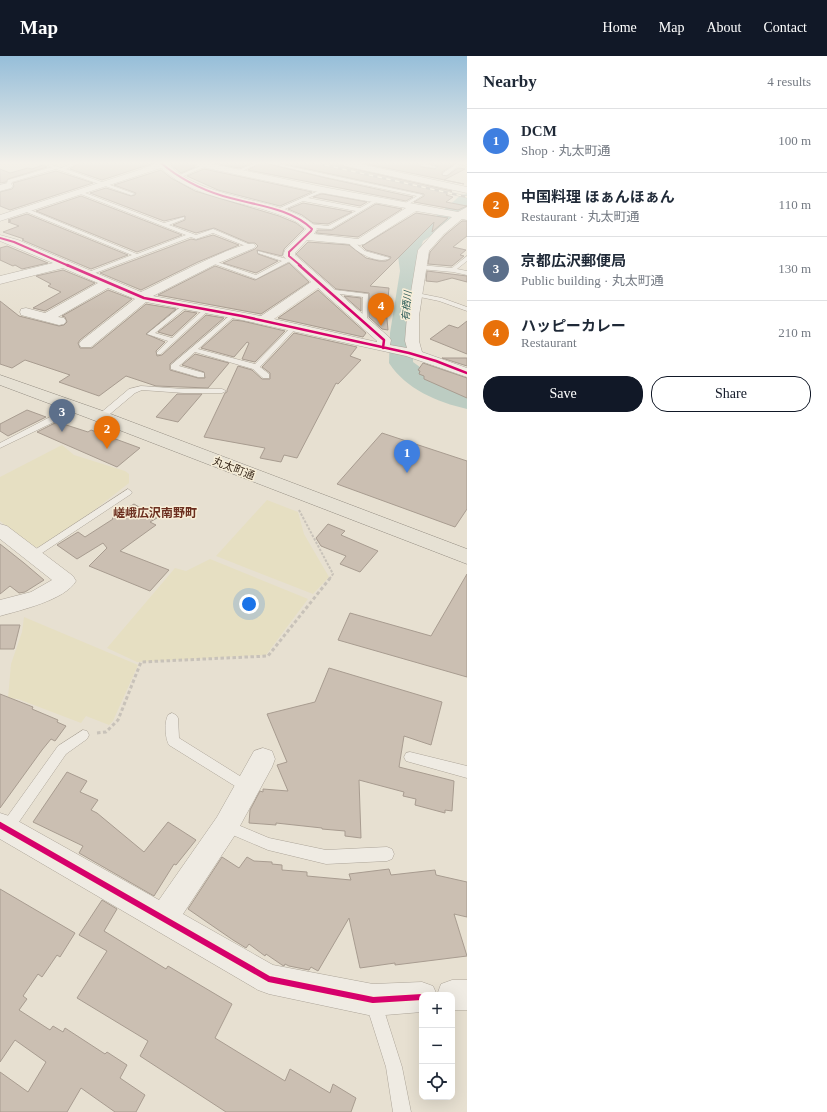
<!DOCTYPE html>
<html lang="en">
<head>
<meta charset="utf-8">
<style>
	:root { --surface:#fff; --page:#f6f6f7; --text:#1f2937; --muted:#747a83; --line:#e0e1e3; --accent:#111827 }
	body { margin:0; font-family:"Times New Roman","Noto Sans JP",serif; background:var(--page); color:var(--text) }
	.controls { position:absolute; right:12px; bottom:12px; display:grid; overflow:hidden; border-radius:8px; box-shadow:0 4px 16px #0002 }
	.controls button { width:36px; height:36px; display:grid; place-items:center; padding:0; border:0; border-bottom:1px solid var(--line); background:var(--surface); color:var(--text); font:20px sans-serif }
	.you { position:absolute; left:249px; top:548px; width:14px; height:14px; margin:-10px; border:3px solid #fff; border-radius:50%; background:#1a73e8; box-shadow:0 0 0 6px #1a73e833 }
	.badge { display:grid; place-items:center; width:26px; height:26px; border-radius:50%; background:var(--accent); color:#fff; font-size:13px; font-weight:700 }
	.pin { position:absolute; translate:-50% -33px; filter:drop-shadow(0 1px 2px #0008) }
	.pin::after { content:''; position:absolute; top:21px; width:14px; height:12px; background:inherit; clip-path:polygon(0 0,100% 0,50% 100%) }
	.list { margin:0; padding:0; list-style:none }
	h2 { display:flex; justify-content:space-between; align-items:center; height:52px; margin:0; padding:0 16px; font-size:17px }
	h2 small { font-size:13px; font-weight:400; color:var(--muted) }
	.list li { display:grid; grid-template-columns:26px 1fr auto; gap:12px; align-items:center; box-sizing:border-box; height:64px; padding:0 16px; border-top:1px solid var(--line) }
	.list b { display:block; font-size:15px; white-space:nowrap }
	.list p { margin:0; font-size:13px; white-space:nowrap; color:var(--muted) }
	.list em { font-size:13px; font-style:normal; color:var(--muted) }
	.actions { display:flex; gap:8px; padding:12px 16px }
	.actions a { flex:1; padding:9px 0; border:1px solid var(--accent); border-radius:16px; text-align:center; font-size:14px; color:var(--accent) }
	.actions .main { background:var(--accent); color:#fff }
	.icon { flex:none; width:22px; height:22px; fill:none; stroke:currentColor; stroke-width:2; stroke-linecap:round; stroke-linejoin:round }
	.map { position:relative; flex:none; width:467px; height:1056px; overflow:hidden }
	header { display:flex; align-items:center; gap:24px; box-sizing:border-box; height:56px; padding:0 20px; background:var(--accent); color:#fff }
	header strong { font-size:19px }
	nav { display:flex; gap:22px; margin-inline-start:auto; font-size:14px }
	main { display:flex }
	aside { flex:1; background:var(--surface) }
	.map>svg:first-child { display:block }
</style>
</head>
<body>
<header>
<strong>Map</strong>
<nav><a>Home</a><a>Map</a><a>About</a><a>Contact</a></nav>
</header>
<main>
<div class="map">
<svg width="467" height="1056" viewBox="0 0 467 1056">
	<rect width="100%" height="100%" fill="#e7e0d1"/>
	<path fill="#e6dfc2" d="M 62,389 L 74,399 L 125,415 L 129,418 L 129,427 L 92,456 L 41,490 L 34,492 L 0,465 L 0,421 Z
		M 267,444 L 298,456 L 304,478 L 329,521 L 313,538 L 216,500 Z
		M 210,503 L 308,543 L 266,599 L 137,606 L 107,592 L 175,512 L 186,515 Z
		M 24,561 L 138,609 L 113,665 L 109,669 L 86,660 L 81,667 L 18,643 L 8,642 L 11,608 L 22,576 Z"/>
	<g fill="none" stroke-linecap="round" stroke-linejoin="round">
		<path fill="#bcccc2" fill-rule="evenodd" d="M 467,138 L 467,152 L 447,169 L 423,185 L 418,200 L 420,215 L 414,277 L 413,306 L 432,320 L 467,336 L 467,353 C 437,346 406,333 389,307 L 390,277 L 400,215 L 398,200 L 408,178 L 435,161 L 461,139 Z"/>
	</g>
	<path fill="#cbbfb2" stroke="#a89c90" d="M 79,107 L 154,107 L 102,124 L 70,113 Z
		M 171,107 L 192,107 L 195,111 L 181,117 L 171,109 Z
		M 214,107 L 252,107 L 239,112 Z
		M 261,107 L 267,107 L 268,108 L 326,122 L 413,141 L 406,145 L 248,114 Z
		M 280,107 L 340,107 L 345,111 L 452,135 L 446,139 L 453,141 L 446,146 L 467,150 L 458,154 L 414,146 L 424,140 L 424,138 Z
		M 362,107 L 421,107 L 421,111 L 435,113 L 438,110 L 427,107 L 456,107 L 442,116 L 442,119 L 447,120 L 458,112 L 465,113 L 444,124 L 464,128 Z
		M 43,109 L 47,111 L 8,123 L 6,126 L 0,127 L 0,113 L 10,117 L 28,112 L 32,113 Z
		M 204,113 L 312,136 L 280,150 L 218,134 L 187,120 Z
		M 161,114 L 171,122 L 195,135 L 279,160 L 296,167 L 304,173 L 284,193 L 282,200 L 257,194 L 258,198 L 278,205 L 256,217 L 223,207 L 255,193 L 258,190 L 255,187 L 249,187 L 214,172 L 196,177 L 173,169 L 185,164 L 185,160 L 164,165 L 90,137 L 106,132 L 131,140 L 135,139 L 136,137 L 114,129 Z
		M 56,115 L 93,127 L 10,154 L 0,150 L 0,136 L 12,133 L 14,130 L 13,127 Z
		M 321,138 L 323,138 L 367,146 L 360,150 L 313,141 Z
		M 81,140 L 182,179 L 137,196 L 36,155 Z
		M 303,147 L 352,156 L 328,168 L 313,167 L 302,159 L 288,153 Z
		M 376,148 L 402,153 L 358,181 L 316,177 L 318,174 L 332,174 Z
		M 416,157 L 448,162 L 432,176 L 434,166 L 370,230 L 389,232 L 387,253 L 386,252 L 388,274 L 382,273 L 369,261 L 369,237 L 336,233 L 296,198 L 308,186 L 349,189 L 366,202 L 379,205 L 386,205 L 390,203 L 391,201 L 366,194 L 362,190 Z
		M 27,158 L 128,199 L 91,213 L 22,184 L 24,183 L 3,176 L 19,170 L 8,166 L 11,165 L 8,164 Z
		M 462,165 L 467,165 L 467,180 L 453,191 L 466,194 L 460,199 L 464,200 L 452,210 L 428,208 L 430,196 L 445,179 Z
		M 213,179 L 239,189 L 198,206 L 141,234 L 100,217 L 191,183 L 196,184 Z
		M 7,190 L 48,207 L 22,213 L 15,209 L 13,210 L 0,204 L 0,192 Z
		M 289,207 L 309,226 L 261,258 L 158,239 L 215,210 L 255,224 Z
		M 63,214 L 95,227 L 45,255 L 33,252 L 61,236 L 48,230 L 51,228 L 36,220 Z
		M 427,215 L 467,220 L 467,226 L 452,222 L 437,226 L 426,225 Z
		M 108,234 L 132,243 L 80,284 L 78,287 L 80,292 L 92,292 L 146,248 L 176,253 L 146,278 L 165,286 L 156,295 L 157,300 L 162,299 L 206,259 L 224,262 L 170,308 L 170,314 L 198,322 L 205,322 L 204,316 L 182,309 L 195,298 L 229,307 L 208,332 L 156,330 L 126,320 L 99,340 L 59,326 L 70,319 L 25,304 L 12,312 L 0,308 L 0,245 L 19,260 L 59,270 L 64,269 L 67,266 L 65,261 L 62,260 Z
		M 318,234 L 366,277 L 363,281 L 278,262 Z
		M 344,240 L 361,242 L 361,255 Z
		M 185,255 L 197,257 L 172,280 L 158,276 Z
		M 233,264 L 242,265 L 285,275 L 255,306 L 242,303 L 249,287 L 247,286 L 234,301 L 201,292 Z
		M 467,265 L 467,298 L 430,283 L 449,269 L 458,272 Z
		M 294,277 L 357,291 L 350,300 L 361,304 L 338,328 L 336,327 L 297,402 L 284,399 L 281,406 L 260,402 L 265,392 L 204,381 L 225,337 L 227,336 L 227,334 L 238,310 L 252,314 L 262,323 L 270,323 L 270,317 L 262,311 Z
		M 442,302 L 467,302 L 467,310 Z
		M 423,307 L 467,322 L 467,342 L 424,323 L 424,320 L 419,318 L 420,315 L 418,314 Z
		M 177,338 L 202,338 L 178,366 L 156,361 Z
		M 27,354 L 46,361 L 8,380 L 0,375 L 0,368 Z
		M 57,366 L 88,376 L 91,374 L 140,392 L 117,411 L 37,376 Z
		M 382,377 L 467,405 L 467,453 L 455,471 L 337,428 Z
		M 134,448 L 157,462 L 150,466 L 156,469 L 120,495 L 169,514 L 150,535 L 89,510 L 107,492 L 103,487 L 77,503 L 57,489 L 78,476 L 85,481 L 113,463 L 112,462 Z
		M 328,468 L 345,475 L 341,479 L 378,495 L 360,516 L 340,508 L 346,500 L 321,490 L 316,482 Z
		M 0,488 L 24,507 L 44,524 L 25,536 L 19,537 L 10,530 L 0,538 Z
		M 467,518 L 467,621 L 338,584 L 350,557 L 431,580 Z
		M 0,569 L 20,569 L 14,593 L 0,593 Z
		M 329,612 L 442,646 L 431,689 L 404,680 L 399,711 L 454,725 L 452,755 L 445,754 L 445,757 L 415,749 L 416,743 L 403,740 L 404,736 L 359,724 L 361,782 L 345,780 L 345,775 L 322,773 L 322,772 L 276,767 L 276,769 L 249,767 L 250,754 L 260,735 L 263,736 L 263,733 L 288,735 L 277,709 L 287,706 L 267,658 L 315,646 Z
		M 0,638 L 33,651 L 32,653 L 58,664 L 57,666 L 66,670 L 55,685 L 51,683 L 42,694 L 0,752 Z
		M 67,716 L 87,725 L 80,736 L 98,744 L 91,754 L 97,757 L 144,796 L 168,766 L 196,784 L 176,809 L 174,808 L 154,840 L 79,797 L 83,790 L 33,766 Z
		M 222,801 L 239,812 L 247,801 L 254,805 L 272,806 L 272,808 L 282,809 L 282,814 L 307,816 L 307,820 L 351,824 L 349,818 L 389,813 L 391,819 L 435,814 L 436,819 L 467,826 L 467,861 L 454,858 L 467,900 L 395,909 L 395,907 L 360,912 L 349,862 L 318,915 L 311,911 L 309,914 L 289,910 L 285,908 L 284,910 L 282,909 L 266,898 L 265,900 L 249,888 L 246,892 L 233,884 L 188,853 Z
		M 0,833 L 75,877 L 60,901 L 57,899 L 42,921 L 38,918 L 23,940 L 27,943 L 19,954 L 50,974 L 53,970 L 63,976 L 65,972 L 105,998 L 107,996 L 127,1009 L 120,1022 L 145,1039 L 136,1056 L 115,1056 L 81,1032 L 67,1056 L 0,1056 L 0,1016 L 28,1036 L 46,1006 L 15,984 L 0,1006 Z
		M 102,844 L 117,853 L 104,875 L 166,913 L 168,910 L 232,948 L 215,982 L 285,1025 L 290,1013 L 330,1037 L 333,1028 L 356,1042 L 351,1056 L 226,1056 L 140,1000 L 148,985 L 77,942 L 107,895 L 79,879 Z"/>
	<g fill="none" stroke-linecap="round" stroke-linejoin="round">
		<defs>
			<path id="lane" d="M 42,107 L 47,107 L 61,112 L 73,107 L 78,107 L 66,113 L 135,138 L 131,139 L 56,113 L 12,126 L 10,131 L 6,130 L 8,124 L 52,111 Z
				M 255,107 L 260,107 L 240,116 L 236,115 Z
				M 268,107 L 274,107 L 423,139 L 406,150 L 404,148 L 417,140 L 326,121 Z
				M 422,107 L 426,107 L 426,108 L 437,111 L 435,112 L 421,110 Z
				M 458,107 L 462,107 L 447,119 L 443,119 L 443,117 Z
				M 205,108 L 209,109 L 179,122 L 175,121 Z
				M 323,133 L 325,135 L 308,142 L 360,152 L 376,143 L 380,144 L 331,173 L 310,172 L 307,170 L 310,168 L 328,170 L 356,155 L 303,145 L 278,156 L 273,155 Z
				M 80,135 L 164,167 L 184,161 L 184,163 L 169,169 L 196,179 L 213,173 L 253,190 L 248,191 L 213,177 L 196,183 L 191,181 L 90,219 L 86,219 L 86,217 L 132,199 L 24,155 L 24,153 L 28,153 L 137,198 L 186,179 L 78,137 Z
				M 349,185 L 353,185 L 365,195 L 390,202 C 378,209 355,196 348,186 Z
				M 258,195 L 287,203 L 291,201 L 294,203 L 256,223 L 209,206 L 214,205 L 256,219 L 282,205 L 258,197 Z
				M 467,200 L 467,205 L 457,213 L 467,215 L 467,219 L 453,216 L 420,213 L 417,211 L 420,209 L 452,212 Z
				M 327,233 L 368,238 L 367,268 L 362,267 L 363,241 L 325,236 L 325,234 Z
				M 417,237 L 442,242 L 467,251 L 467,255 L 439,245 L 415,240 L 415,238 Z
				M 183,249 L 188,250 L 155,277 L 172,282 L 204,253 L 209,254 L 161,298 L 157,298 L 157,296 L 168,285 L 147,278 Z
				M 234,256 L 237,258 L 236,259 L 198,293 L 255,308 L 292,270 L 297,271 L 260,311 L 269,318 L 269,322 L 263,322 L 253,313 L 195,296 L 179,310 L 204,317 L 204,321 L 198,321 L 171,313 L 171,309 Z
				M 141,330 L 184,333 L 222,333 L 226,335 L 222,337 L 184,337 L 142,334 L 135,337 L 104,363 L 98,363 L 98,359 L 129,333 Z
				M 67,348 L 70,348 L 74,350 L 56,365 L 0,392 L 0,387 L 50,361 Z
				M 128,433 L 132,436 L 131,438 L 36,501 L 30,501 L 28,499 L 30,497 Z
				M 172,657 L 176,659 L 178,662 L 179,682 L 251,727 L 253,731 L 251,735 L 247,737 L 243,735 L 169,689 C 165,682 164,666 168,659 Z
				M 83,674 L 87,675 L 89,679 L 87,683 L 66,698 L 12,776 L 7,778 L 2,776 L 0,772 L 2,768 L 58,690 Z
				M 410,696 L 467,710 L 467,722 L 406,705 L 404,701 L 406,697 Z
				M 226,764 L 269,782 L 326,794 L 387,791 L 392,793 L 394,798 L 392,803 L 387,805 L 326,808 L 268,794 L 221,774 L 219,770 L 221,766 Z
				M 374,940 L 380,942 L 382,948 L 402,1011 L 411,1056 L 393,1056 L 386,1011 L 366,948 L 368,942 Z"/>
			<path id="street" d="M 157,107 L 170,107 L 169,109 C 186,126 212,134 235,140 C 259,147 302,153 317,173 L 314,178 L 358,183 L 406,152 L 323,137 L 197,110 L 193,107 L 208,107 L 323,131 L 458,156 L 467,151 L 467,164 L 462,163 L 444,178 L 429,195 L 419,260 L 419,285 L 422,296 L 467,312 L 467,321 L 406,300 L 242,264 L 146,246 L 91,291 L 81,291 L 79,288 L 81,285 L 135,243 L 108,232 L 58,261 L 64,262 L 66,265 L 64,268 L 59,269 L 21,259 L 20,256 L 21,253 L 26,252 L 45,257 L 98,227 L 63,212 L 0,228 L 0,220 L 53,207 L 0,185 L 0,179 L 18,184 L 141,236 C 158,228 241,184 254,188 L 256,190 L 254,192 L 216,208 L 153,240 L 261,260 L 311,226 L 283,200 L 285,194 L 306,173 C 295,162 277,158 262,153 C 228,144 188,137 161,112 L 0,165 L 0,159 L 139,114 ZM 416,155 L 452,161 L 436,174 L 418,194 L 407,260 L 405,285 L 407,292 L 390,289 L 391,284 L 389,281 L 295,199 L 295,197 L 307,184 L 360,189 L 364,188 ZM 318,232 L 377,285 L 377,286 L 274,263 Z
				M 341,107 L 356,107 L 467,131 L 467,137 L 345,110 Z
				M 461,107 L 467,107 L 467,110 L 462,109 Z
				M 8,127 L 11,128 L 13,130 L 11,132 L 0,135 L 0,129 Z
				M 0,468 L 7,470 L 73,520 L 76,525 C 65,544 21,554 0,560 L 0,544 L 31,536 L 52,524 L 0,483 Z
				M 263,692 L 272,695 L 275,703 L 272,711 L 235,779 L 183,858 L 273,909 L 373,928 L 422,926 L 433,930 L 437,939 L 441,928 L 452,924 L 467,924 L 467,954 L 452,954 L 452,939 L 422,939 L 422,956 L 373,960 L 269,938 L 258,934 L 0,783 L 0,757 L 9,760 L 159,844 L 217,761 L 254,695 Z"/>
			<path id="primary" d="M 0,319 L 100,354 L 467,493 L 467,508 L 88,362 L 0,329 Z"/>
		</defs>
		<use href="#lane" stroke="#ada599" stroke-width="1"/>
		<use href="#street" stroke="#ada599" stroke-width="1"/>
		<use href="#primary" stroke="#928b80" stroke-width="1"/>
		<path stroke="#c8c2b9" stroke-width="2" stroke-dasharray="2.5 1.5" stroke-linecap="butt" d="M 299,454 L 333,518 L 330,522"/>
		<path stroke="#c8c2b9" stroke-width="3" stroke-dasharray="3.5 2.5" stroke-linecap="butt" d="M 97,677 L 106,676 L 118,664 L 141,606 L 268,600 L 331,521"/>
		<use href="#lane" fill="#efebe3" fill-rule="evenodd"/>
		<use href="#street" fill="#efebe3" fill-rule="evenodd"/>
		<use href="#primary" fill="#e6e1d4" fill-rule="evenodd"/>
		<defs>
			<path id="rail" d="M 316,107 L 467,141"/>
		</defs>
		<use href="#rail" stroke="#afaaa2" stroke-width="2.5"/>
		<use href="#rail" stroke="#f7eed8" stroke-width="1.5" stroke-dasharray="4.5" stroke-linecap="butt"/>
		<defs>
			<path id="cycleway-far2" d="M 161,107 C 180,123 200,133 223,140 C 252,149 290,151 312,173 L 311,175 L 289,196 L 289,200 L 301,210
				M 0,182 L 14,186 L 69,210"/>
			<path id="cycleway-far1" d="M 67,209 L 144,242 L 242,260 L 409,297 L 436,305 L 467,317
				M 299,209 L 384,284 L 383,292"/>
			<path id="cycleway" d="M 0,769 L 269,923 L 373,944 L 422,941"/>
		</defs>
		<use href="#cycleway-far2" stroke="#f7eed8" stroke-width="3.5"/>
		<use href="#cycleway-far1" stroke="#f7eed8" stroke-width="4"/>
		<use href="#cycleway" stroke="#f7eed8" stroke-width="8"/>
		<use href="#cycleway-far2" stroke="#d6006c" stroke-width="2"/>
		<use href="#cycleway-far1" stroke="#d6006c" stroke-width="2.5"/>
		<use href="#cycleway" stroke="#d6006c" stroke-width="6"/>
	</g>
	<linearGradient id="sky" x2="0" y2="1"><stop stop-color="#96bed9"/><stop offset="0.42" stop-color="#f4f1ea"/><stop offset="1" stop-color="#f4f1ea" stop-opacity="0"/></linearGradient>
	<rect width="467" height="254" fill="url(#sky)"/>
	<g text-anchor="middle" stroke-width="3" stroke-linejoin="round" paint-order="stroke">
		<g font-size="10" font-style="italic" fill="#2f5d5a" stroke="#f7eed8">
			<text transform="translate(406 250) rotate(-85)" y="4">有栖川</text>
		</g>
		<g font-size="11" fill="#3d2e20" stroke="#f7eed8">
			<text transform="translate(234 412) rotate(21)" y="4">丸太町通</text>
		</g>
		<g font-size="12" font-weight="bold" fill="#6b2e1e" stroke="#f7eed8">
			<text x="155" y="461">嵯峨広沢南野町</text>
		</g>
	</g>
</svg>
<div class="controls">
<button>+</button>
<button>−</button>
<button><svg class="icon" aria-label="locate" viewBox="0 0 24 24"><circle cx="12" cy="12" r="6"/><path d="M12 2v4M12 18v4M2 12h4M18 12h4"/></svg></button>
</div>
<div class="you"></div>
<div class="pin badge" style="left:407px;top:417px;background:#3f7fe0">1</div>
<div class="pin badge" style="left:107px;top:393px;background:#e8710a">2</div>
<div class="pin badge" style="left:62px;top:376px;background:#5c6f8a">3</div>
<div class="pin badge" style="left:381px;top:270px;background:#e8710a">4</div>
</div>
<aside>
<h2>Nearby<small>4 results</small></h2>
<ul class="list">
<li><span class="badge" style="background:#3f7fe0">1</span><div><b>DCM</b><p>Shop · 丸太町通</p></div><em>100 m</em></li>
<li><span class="badge" style="background:#e8710a">2</span><div><b>中国料理 ほぁんほぁん</b><p>Restaurant · 丸太町通</p></div><em>110 m</em></li>
<li><span class="badge" style="background:#5c6f8a">3</span><div><b>京都広沢郵便局</b><p>Public building · 丸太町通</p></div><em>130 m</em></li>
<li><span class="badge" style="background:#e8710a">4</span><div><b>ハッピーカレー</b><p>Restaurant</p></div><em>210 m</em></li>
</ul>
<div class="actions"><a class="main">Save</a><a>Share</a></div>
</aside>
</main>
</body>
</html>
